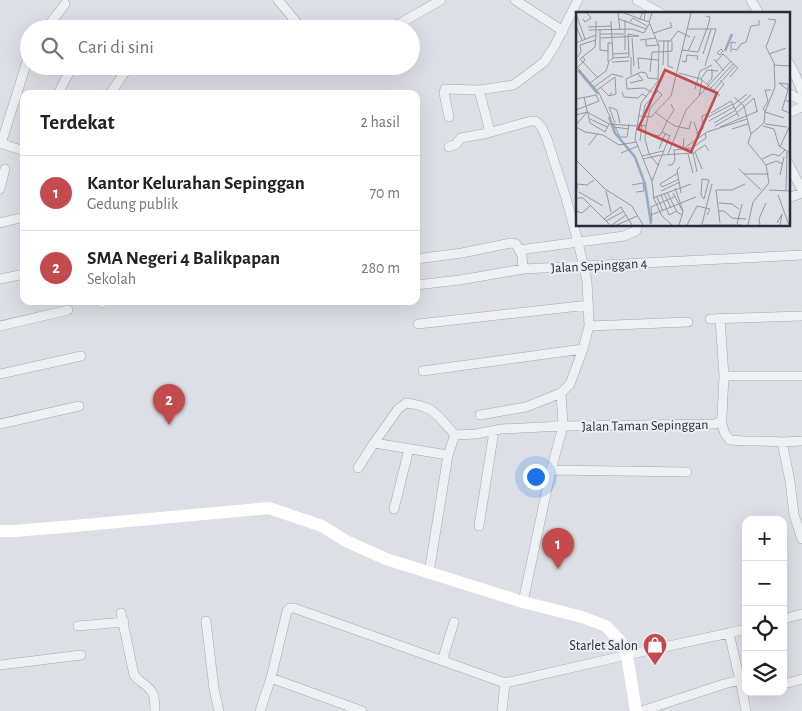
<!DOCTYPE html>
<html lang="id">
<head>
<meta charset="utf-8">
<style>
	:root { --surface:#fff; --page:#f2f2f2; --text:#202124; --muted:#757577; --line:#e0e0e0; --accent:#c34a4d }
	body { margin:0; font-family:"Alegreya Sans",sans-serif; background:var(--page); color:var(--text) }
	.controls { position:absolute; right:15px; bottom:15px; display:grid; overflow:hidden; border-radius:10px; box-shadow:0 5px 20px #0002 }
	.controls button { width:45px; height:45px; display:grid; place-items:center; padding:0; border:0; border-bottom:1px solid var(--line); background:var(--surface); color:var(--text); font:25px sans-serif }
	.you { position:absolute; left:535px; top:476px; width:18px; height:18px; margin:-12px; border:4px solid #fff; border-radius:50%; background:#1a73e8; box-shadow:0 0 0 8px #1a73e833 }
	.badge { display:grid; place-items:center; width:32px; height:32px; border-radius:50%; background:var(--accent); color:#fff; font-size:16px; font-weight:700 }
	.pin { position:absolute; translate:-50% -41px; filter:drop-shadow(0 1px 2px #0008) }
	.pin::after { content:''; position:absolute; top:26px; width:18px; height:15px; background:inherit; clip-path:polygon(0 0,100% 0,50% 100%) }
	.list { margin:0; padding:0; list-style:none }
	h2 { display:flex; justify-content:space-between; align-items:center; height:65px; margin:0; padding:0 20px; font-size:21px }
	h2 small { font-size:16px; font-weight:400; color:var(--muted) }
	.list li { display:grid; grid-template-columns:32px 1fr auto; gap:15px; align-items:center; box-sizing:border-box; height:75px; padding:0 20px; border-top:1px solid var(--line) }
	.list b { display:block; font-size:19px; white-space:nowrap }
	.list p { margin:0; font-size:16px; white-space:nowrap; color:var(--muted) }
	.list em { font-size:16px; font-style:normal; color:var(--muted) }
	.icon { flex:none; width:28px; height:28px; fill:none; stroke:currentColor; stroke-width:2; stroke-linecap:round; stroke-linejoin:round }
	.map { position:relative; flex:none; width:802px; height:711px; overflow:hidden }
	.search { position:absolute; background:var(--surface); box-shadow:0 5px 20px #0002; left:20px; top:20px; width:400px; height:55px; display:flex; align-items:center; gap:12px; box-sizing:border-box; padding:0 18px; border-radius:28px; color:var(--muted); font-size:19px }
	.panel { position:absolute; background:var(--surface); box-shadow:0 5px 20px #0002; left:20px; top:90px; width:400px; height:215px; border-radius:10px }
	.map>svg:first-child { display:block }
</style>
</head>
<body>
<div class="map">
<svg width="802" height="711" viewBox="0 0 802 711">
	<rect width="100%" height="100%" fill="#dddfe6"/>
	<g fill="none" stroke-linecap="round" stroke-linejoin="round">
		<defs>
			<path id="street" d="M 278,0 L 302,29
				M 515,0 L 563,31
				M 637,0 L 662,14
				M 751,0 L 759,14
				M 46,29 L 65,4
				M 390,29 L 441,0
				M 788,62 L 794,72 L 802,91
				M 479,90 L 489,128 L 488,133
				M 788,93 L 802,101
				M 58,94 L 65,80 L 73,66
				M 110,94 L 129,66
				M 788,113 L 802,107
				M 449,117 L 444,93 L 445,89 L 479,90 L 513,85 L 519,81 L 544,62 L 554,47 L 578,0
				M 0,143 L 24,151
				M 1,144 L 29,55
				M 788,163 L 802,190
				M 0,189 L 5,169
				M 788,198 L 802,193
				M 0,223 L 24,217
				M 519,250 L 624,236 L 636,231 L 637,225
				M 416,259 L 462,253 L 511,243 L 516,244 L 522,255 L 523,269
				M 0,279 L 24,274
				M 416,285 L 460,280 L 523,269 L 802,255
				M 102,301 L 102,303
				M 710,319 L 802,316
				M 418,324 L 589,305
				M 0,326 L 68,310
				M 589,326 L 688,322
				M 423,371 L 583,349
				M 0,374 L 81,356
				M 724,376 L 802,376
				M 480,415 L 526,407 L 561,393
				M 721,421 L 725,434 L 730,440 L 745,441 L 760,441 L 782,442 L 790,481 L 794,515 L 802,539
				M 0,424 L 79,406
				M 782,442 L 802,441
				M 374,443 L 448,455
				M 358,468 L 374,443 L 398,409 L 406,403 C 434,406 437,415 455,435 L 476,434 L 501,429 L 563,426 L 561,393 L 570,384 L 583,349 L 589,326 L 587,281 L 578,242 L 566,198 L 547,139 L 542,128 L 538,123 L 535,121 L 531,121 L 488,133 L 461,138 L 456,144 L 449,147
				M 551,470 L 687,472
				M 394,509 L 409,449
				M 479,526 L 494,431
				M 429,573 L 448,455 L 455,435
				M 523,602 L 551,470 L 563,426 L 715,424 L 721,421 L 722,416 L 724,376 L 720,318
				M 121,613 L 134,675 C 137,679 140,681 144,684 C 156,693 154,697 155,711
				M 783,619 L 802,614
				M 206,621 L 214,689 L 219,711
				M 78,626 L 124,622
				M 729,633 L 746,629
				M 442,661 L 454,622
				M 0,665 L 81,655
				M 271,678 L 362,711
				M 783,683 L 788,683 L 802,679
				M 260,711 L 271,678 L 287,611 L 290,608 L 294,608 L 505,683 L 627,655 L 729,633 L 742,689 L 746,711
				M 502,711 L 505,683
				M 642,711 L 724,684 L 740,680"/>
		</defs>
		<use href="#street" stroke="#a3a6af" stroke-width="10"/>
		<use href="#street" stroke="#eff0f4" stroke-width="9"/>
		<path stroke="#fff" stroke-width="12" d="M 0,531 L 14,531 L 74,526 L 269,508 L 322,526 L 346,541 L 386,559 L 523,602 L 582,617 L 606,626 L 620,641 L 627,655 L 636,711"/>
	</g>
	<defs>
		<symbol id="shop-pin" viewBox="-11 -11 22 30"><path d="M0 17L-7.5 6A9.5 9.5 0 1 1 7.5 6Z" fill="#c34a4d" stroke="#eceef3"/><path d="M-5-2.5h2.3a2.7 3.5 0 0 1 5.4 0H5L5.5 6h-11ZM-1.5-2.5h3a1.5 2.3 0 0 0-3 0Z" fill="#fff"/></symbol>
	</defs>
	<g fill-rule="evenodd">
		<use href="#shop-pin" x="641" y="631" width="28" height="38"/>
	</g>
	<g text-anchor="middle" stroke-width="4" stroke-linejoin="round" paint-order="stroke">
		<g font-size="14" fill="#282c3b" stroke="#eceef3">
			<text transform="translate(599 265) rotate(-3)" y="5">Jalan Sepinggan 4</text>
			<text transform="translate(645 425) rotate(-1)" y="5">Jalan Taman Sepinggan</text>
		</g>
		<g font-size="14" fill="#282c3b" stroke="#eceef3" text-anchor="end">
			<text x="638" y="650">Starlet Salon</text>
		</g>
	</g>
	<g transform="translate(576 12)">
		<rect width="214" height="214" fill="#dddfe6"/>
		<path fill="none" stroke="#9aa9c3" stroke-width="2.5" d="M 149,39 L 156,22M 2,58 L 22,82M 33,105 L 39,121 L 59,145M 59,145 L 69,172 L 75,212"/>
		<path fill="none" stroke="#9597a2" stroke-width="1" d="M 42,1 L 44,18M 48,1 L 73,10M 76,1 L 73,10 L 83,34 L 82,69 L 65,91 L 59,127 L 76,169 L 78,187 L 86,204 L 96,213M 0,2 L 9,27M 7,7 L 9,10 L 15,6 L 11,1M 43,7 L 70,17M 64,8 L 66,1 L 69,1 L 68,9M 54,10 L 57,6 L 71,14M 0,14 L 6,28M 12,15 L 35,14M 24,17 L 24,38 L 32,39M 112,17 L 140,17 L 129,54M 13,18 L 56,17 L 68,21 L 73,12M 78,21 L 96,15 L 94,10M 24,22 L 48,22M 24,26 L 63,24M 56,26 L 58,54M 64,28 L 80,26M 70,28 L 70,34 L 83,33M 92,28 L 92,54 L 97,56M 95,28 L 102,19 L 114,25M 82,29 L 96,29 L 96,39 L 83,40M 0,31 L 20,23 L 20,9M 145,37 L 147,39 L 144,43 L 141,41 ZM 156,37 L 161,38 L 165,32 L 170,30 L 175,14 L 183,13 L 183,8M 49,38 L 49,8M 106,38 L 122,40 L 132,14 L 134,5 L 130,4M 112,39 L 119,24M 155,40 L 155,30 L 160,31M 37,42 L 53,41M 127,42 L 135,17M 193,42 L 210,36M 2,45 L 5,39 L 4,33 L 20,28M 55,45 L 55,63M 37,46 L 53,45 L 52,22 L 63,24M 4,47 L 19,35 L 20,23M 4,47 L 21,65M 138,47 L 148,59M 106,49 L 110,50 L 111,43 L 122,44 L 121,48M 32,50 L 37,46 L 35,9M 32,50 L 32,31 L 36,31M 36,50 L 53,49M 140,50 L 147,42 L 162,56 L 154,65M 87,53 L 88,28M 198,53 L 214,54M 2,56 L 23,81 L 35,107M 0,57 L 9,48 L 7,45M 63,57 L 62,46 L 82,48M 74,60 L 76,40 L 83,40M 103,61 L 125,67 L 144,84M 125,67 L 131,58 L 142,59M 14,71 L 30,59 L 33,50M 54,71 L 67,68 L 61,61M 131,72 L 136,66 L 136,57M 18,75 L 36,62 L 47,65M 25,76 L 33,84 L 36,80M 135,76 L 157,52M 119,77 L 124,59 L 136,53M 21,78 L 39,65 L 40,82 L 33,84M 138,78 L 159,54M 212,78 L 212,72 L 203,71 L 212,78 L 209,88 L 214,90M 46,80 L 48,85 L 62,86 L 66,82 L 71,85M 76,80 L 68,76 L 51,77 L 50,67 L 65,60 L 70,61 L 72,66 L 82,67M 141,81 L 148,72 L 144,68M 123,84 L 126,68M 8,85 L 14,111 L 29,120M 158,85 L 168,94 L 175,122M 0,87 L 20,83 L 23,89 L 0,98M 209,88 L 206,98 L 214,101M 95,92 L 98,98 L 91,109 L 99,114 L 113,117 L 115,109M 157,93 L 171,82M 33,95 L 39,111M 34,95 L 41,98 L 44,111M 159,97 L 175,83M 189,99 L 187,97 L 192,89 L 189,78 L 195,78M 79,100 L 91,109 L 86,120 L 94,124M 162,100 L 178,86 L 181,99M 189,100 L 208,106M 135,101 L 155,89 L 163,105M 0,103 L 11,100 L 33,112M 63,104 L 75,105 L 95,84 L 115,1M 67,104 L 69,93 L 82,79M 132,105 L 157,92M 14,107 L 31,115M 133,109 L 158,95M 118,110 L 123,125M 37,111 L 44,125 L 51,125 L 53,112M 138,111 L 160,98M 61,112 L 70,114 L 74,96 L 86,83 L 79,76M 189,112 L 211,115M 0,113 L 11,100M 70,114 L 69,127 L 73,142 L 82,153M 139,114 L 162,101M 187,114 L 198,117 L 203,134 L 214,141M 0,115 L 9,120 L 27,123 L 43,133 L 60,130M 38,115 L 53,117M 144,115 L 182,99M 156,117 L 172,112M 29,120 L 33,112 L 61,114M 72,122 L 83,124 L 86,120M 120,122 L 127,117 L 126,104 L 133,101M 108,126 L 107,137 L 116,136 L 130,126 L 129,121M 64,129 L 66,113M 13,133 L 22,121M 204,135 L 214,113M 83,137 L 89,122M 119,140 L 126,157M 45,141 L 62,134M 117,141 L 121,160M 92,142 L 110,98 L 155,49M 112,142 L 117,161M 86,143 L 117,141 L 129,133 L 133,139M 66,144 L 87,139M 67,147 L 85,143M 186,147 L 197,142 L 203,144 L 209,138M 0,148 L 29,177 L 56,194 L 67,213M 92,153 L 96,153 L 99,148 L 98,138 L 107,137 L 131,120 L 171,107M 190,153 L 200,149 L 207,152M 104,155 L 101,158 L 105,181M 163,157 L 185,178M 168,162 L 193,162M 204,163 L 208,145M 126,167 L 133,168 L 128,187 L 125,183 ZM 76,169 L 94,123M 84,172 L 102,161M 84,172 L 86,175 L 103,167M 56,173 L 67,171 L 68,179 L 60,180M 99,176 L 107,199M 1,177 L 1,172 L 11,173 L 18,168M 193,178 L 214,179M 210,178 L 211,140M 30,179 L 35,200M 85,179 L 104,170M 3,180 L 27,194M 91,180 L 101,200 L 106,203M 88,181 L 95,196M 97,181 L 107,200 L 103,213M 85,183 L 93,203 L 101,199M 202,183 L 213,213M 81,185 L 87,199M 0,186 L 7,186 L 34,213M 77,186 L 115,172M 143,191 L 156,192 L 163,197M 0,199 L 6,201 L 14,194M 142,199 L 148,199 L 156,206 L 170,207M 75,203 L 120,185M 28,207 L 45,195 L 56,213M 30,209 L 48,199M 76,209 L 75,195 L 98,185M 144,211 L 140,178 L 156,178 L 169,172M 201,211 L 206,202 L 204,213M 126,212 L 136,172M 161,212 L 166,192M 36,213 L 50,203M 41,213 L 61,204M 111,213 L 121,194 L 134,197 L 131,203M 125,213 L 166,213M 172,213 L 177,190 L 193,171 L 190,153 L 172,131 L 175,122 L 188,111 L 189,100 L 199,75 L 198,51 L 190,35 L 200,8 L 192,7M 184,213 L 183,207 L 190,191"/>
		<path fill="#c34a4d" fill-opacity="0.15" stroke="#c34a4d" stroke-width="2.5" d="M 89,58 L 141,81 L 115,140 L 62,117 Z"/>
		<rect width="214" height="214" fill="none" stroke="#282c3b" stroke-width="2.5"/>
	</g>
</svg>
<div class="controls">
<button>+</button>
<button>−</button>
<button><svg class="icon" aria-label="locate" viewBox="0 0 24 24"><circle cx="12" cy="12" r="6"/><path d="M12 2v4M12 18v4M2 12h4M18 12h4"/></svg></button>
<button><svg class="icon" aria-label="layers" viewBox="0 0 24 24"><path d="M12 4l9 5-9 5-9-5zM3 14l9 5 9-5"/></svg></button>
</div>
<div class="you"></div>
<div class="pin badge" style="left:558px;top:569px">1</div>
<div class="pin badge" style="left:169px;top:425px">2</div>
<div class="search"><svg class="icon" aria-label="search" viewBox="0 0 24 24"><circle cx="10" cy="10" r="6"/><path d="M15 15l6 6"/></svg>Cari di sini</div>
<section class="panel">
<h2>Terdekat<small>2 hasil</small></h2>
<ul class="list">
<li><span class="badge">1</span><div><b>Kantor Kelurahan Sepinggan</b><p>Gedung publik</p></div><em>70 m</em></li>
<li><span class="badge">2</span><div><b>SMA Negeri 4 Balikpapan</b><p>Sekolah</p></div><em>280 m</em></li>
</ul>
</section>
</div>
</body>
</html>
